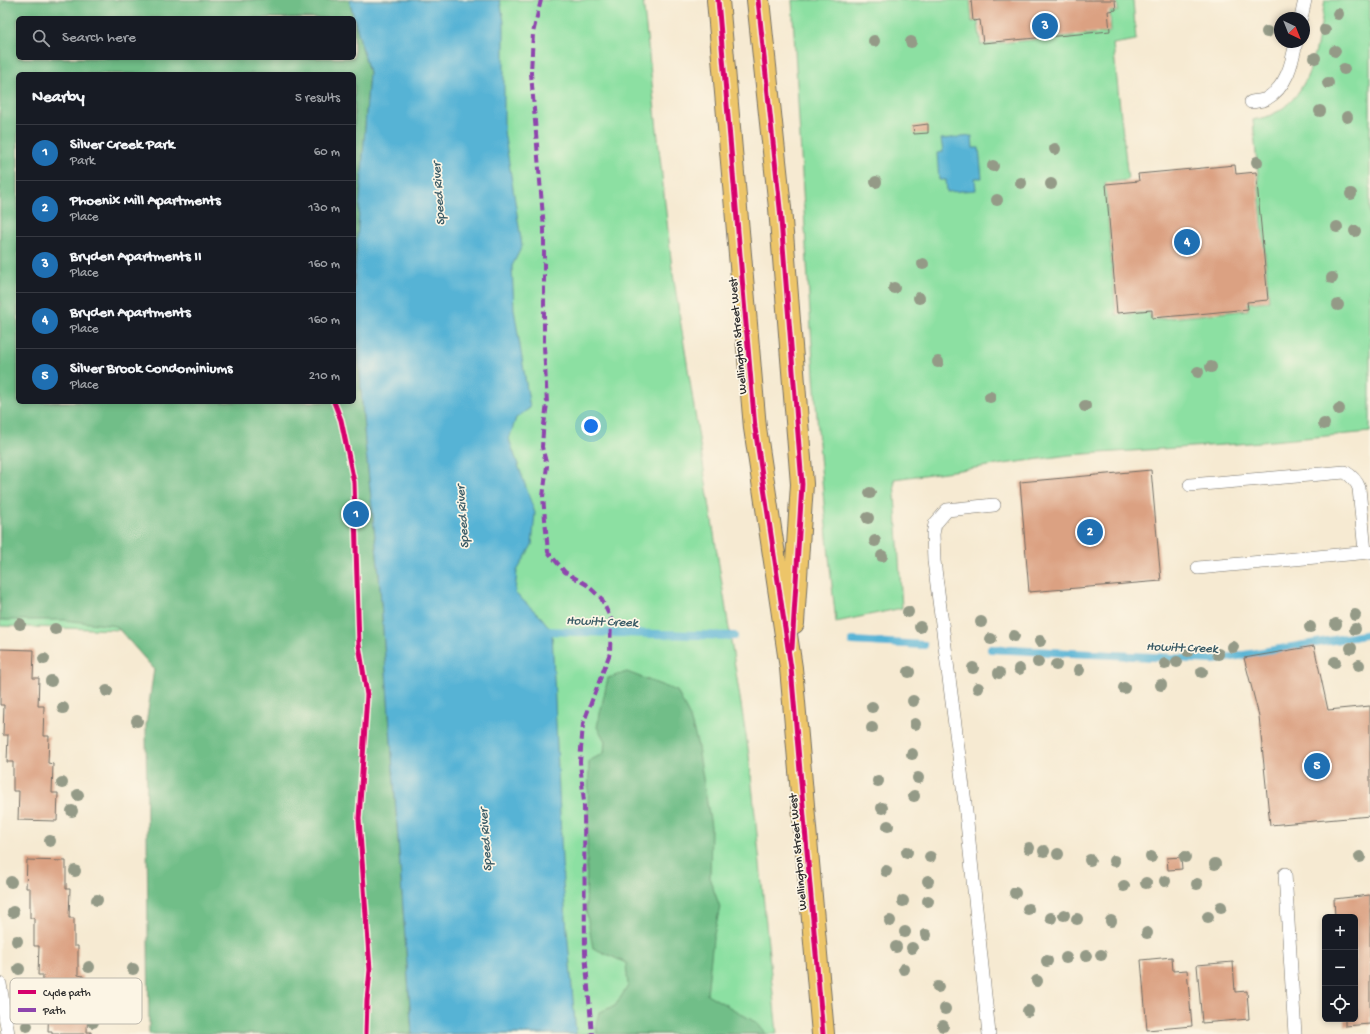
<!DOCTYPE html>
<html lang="en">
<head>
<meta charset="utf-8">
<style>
	:root { --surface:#171b24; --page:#20242c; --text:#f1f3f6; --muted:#9ea1a6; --line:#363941; --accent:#1f6fb2 }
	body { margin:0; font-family:"Gochi Hand",sans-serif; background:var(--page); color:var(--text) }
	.controls { position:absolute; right:12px; bottom:12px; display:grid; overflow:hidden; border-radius:6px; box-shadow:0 2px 6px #0003 }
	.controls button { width:36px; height:36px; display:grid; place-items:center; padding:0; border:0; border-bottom:1px solid var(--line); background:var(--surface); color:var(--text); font:20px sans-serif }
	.compass { position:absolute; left:1274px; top:12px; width:36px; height:36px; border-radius:50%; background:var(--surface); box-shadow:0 2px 6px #0003; rotate:137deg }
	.you { position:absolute; left:591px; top:426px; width:14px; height:14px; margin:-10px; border:3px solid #fff; border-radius:50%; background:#1a73e8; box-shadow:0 0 0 6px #1a73e833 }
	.badge { display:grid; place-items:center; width:26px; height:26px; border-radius:50%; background:var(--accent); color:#fff; font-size:13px; font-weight:700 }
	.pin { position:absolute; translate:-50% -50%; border:2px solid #fff; box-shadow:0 1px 4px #0006 }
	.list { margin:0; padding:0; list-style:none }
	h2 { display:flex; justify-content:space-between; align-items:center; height:52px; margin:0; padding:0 16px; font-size:17px }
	h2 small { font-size:13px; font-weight:400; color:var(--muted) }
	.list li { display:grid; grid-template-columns:26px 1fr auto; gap:12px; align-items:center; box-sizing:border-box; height:56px; padding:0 16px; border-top:1px solid var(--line) }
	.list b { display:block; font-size:15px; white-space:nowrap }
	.list p { margin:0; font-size:13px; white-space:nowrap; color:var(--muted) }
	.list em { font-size:13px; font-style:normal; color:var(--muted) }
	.icon { flex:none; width:22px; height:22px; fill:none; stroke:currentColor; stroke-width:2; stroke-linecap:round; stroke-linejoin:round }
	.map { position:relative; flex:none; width:1370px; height:1034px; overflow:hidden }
	.search { position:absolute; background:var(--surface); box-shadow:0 2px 6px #0003; left:16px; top:16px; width:340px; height:44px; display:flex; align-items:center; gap:10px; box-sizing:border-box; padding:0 14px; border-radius:6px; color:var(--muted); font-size:15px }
	.panel { position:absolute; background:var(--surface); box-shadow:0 2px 6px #0003; left:16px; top:72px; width:340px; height:332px; border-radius:6px }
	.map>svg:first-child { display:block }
</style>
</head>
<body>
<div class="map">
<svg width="1370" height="1034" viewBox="0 0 1370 1034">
	<rect width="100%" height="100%" fill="#fcf5e5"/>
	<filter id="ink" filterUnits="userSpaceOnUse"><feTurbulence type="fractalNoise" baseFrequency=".025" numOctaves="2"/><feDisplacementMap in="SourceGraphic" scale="8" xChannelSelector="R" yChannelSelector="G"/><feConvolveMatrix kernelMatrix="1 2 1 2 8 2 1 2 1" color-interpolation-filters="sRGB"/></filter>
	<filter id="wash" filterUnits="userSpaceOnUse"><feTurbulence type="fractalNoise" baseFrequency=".012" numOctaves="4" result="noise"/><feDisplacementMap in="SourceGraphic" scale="16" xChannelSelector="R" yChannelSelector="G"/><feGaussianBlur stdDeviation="0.9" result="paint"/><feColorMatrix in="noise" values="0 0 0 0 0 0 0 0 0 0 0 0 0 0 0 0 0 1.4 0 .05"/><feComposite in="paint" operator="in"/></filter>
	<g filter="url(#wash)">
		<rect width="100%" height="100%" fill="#f6ead2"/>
		<path fill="#8ce0a2" stroke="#5c8666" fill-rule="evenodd" d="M 0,0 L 643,0 L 672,268 L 749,755 L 777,1034 L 221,1034 L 154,631 L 0,626 ZM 18,18 L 354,18 L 354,58 L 18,58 ZM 18,74 L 354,74 L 354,402 L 18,402 Z
			M 792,0 L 970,0 L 972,22 L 978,21 L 981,45 L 1111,32 L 1110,12 L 1118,11 L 1117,0 L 1133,0 L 1136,40 L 1113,44 L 1128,180 L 1105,183 L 1116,315 L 1149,312 L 1152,320 L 1248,310 L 1248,303 L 1269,301 L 1253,120 C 1259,118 1266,118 1271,115 C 1314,96 1318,40 1325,0 L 1370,0 L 1370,432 L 1238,444 L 1069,455 L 894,479 L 902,608 L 836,622 C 812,415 805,207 792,0 Z"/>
		<path fill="#71be88" stroke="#4e745a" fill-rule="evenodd" d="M 5,0 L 349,0 L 369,72 L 354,281 L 354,74 L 18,74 L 18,402 L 354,402 L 354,300 L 365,442 L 379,574 L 412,1034 L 149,1034 L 146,725 L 154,669 L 116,626 L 64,620 L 0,620 L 0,6 ZM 18,18 L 354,18 L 354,58 L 18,58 Z
			M 627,672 L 677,691 L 689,715 L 697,742 L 711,826 L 710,880 L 720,907 L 713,939 L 707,994 L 757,1023 L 766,1034 L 597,1034 L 596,1025 L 599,1012 L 615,1006 L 628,986 L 626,963 L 593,948 L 586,910 L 589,761 L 604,753 L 605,741 L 597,727 L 608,678 Z"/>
		<path fill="#57b3d5" stroke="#416f80" d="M 349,0 L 500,0 L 504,22 L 504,131 L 522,246 L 512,266 L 514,309 L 530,408 L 516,418 L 509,439 L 535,513 L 532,545 L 517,571 L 515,593 L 541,617 L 552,631 L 563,883 L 576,1034 L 412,1034 L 379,574 L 365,442 L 354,300 L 354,281 L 369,72 Z
			M 972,136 L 973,148 L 979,148 L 982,178 L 975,178 L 976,190 L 947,192 L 946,180 L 939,180 L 937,153 L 943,152 L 941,139 Z"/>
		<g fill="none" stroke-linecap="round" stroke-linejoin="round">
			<path stroke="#57b3d5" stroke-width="8" d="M 541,631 L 734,636
				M 852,641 L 924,645
				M 991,649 L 1214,660 L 1370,634"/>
		</g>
		<g id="blocks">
			<path fill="#dba182" d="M 971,0 L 1115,0 L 1116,10 L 1108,11 L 1110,31 L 983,43 L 980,20 L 973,21 Z
				M 928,124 L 928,133 L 914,134 L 913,126 Z
				M 1235,165 L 1236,174 L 1256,172 L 1268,300 L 1247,302 L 1248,309 L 1198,314 L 1152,318 L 1152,310 L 1117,313 L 1106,184 L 1139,181 L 1138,174 Z
				M 1151,470 L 1161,581 L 1029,592 L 1020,482 Z
				M 1314,646 L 1328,710 L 1370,706 L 1370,816 L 1270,825 L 1259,716 L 1244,658 Z
				M 0,649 L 34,650 L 33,678 L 39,678 L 38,706 L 44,706 L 43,736 L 49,736 L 48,763 L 53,764 L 52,793 L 58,793 L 57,821 L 18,820 L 19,791 L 13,791 L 13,762 L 7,762 L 8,735 L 3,735 L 4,705 L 0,705 Z
				M 1181,857 L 1182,869 L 1168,870 L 1167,858 Z
				M 27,860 L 66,861 L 66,889 L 70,889 L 69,918 L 74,918 L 74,946 L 78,946 L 78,975 L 83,976 L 83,1003 L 88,1004 L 87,1032 L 91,1032 L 91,1034 L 52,1034 L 52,1031 L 48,1031 L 49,1003 L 42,1003 L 43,975 L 38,975 L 39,946 L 34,946 L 34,918 L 30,918 L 30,888 L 26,888 Z
				M 1370,895 L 1370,1024 L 1345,1026 L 1345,1019 L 1355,1019 L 1355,917 L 1335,917 L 1334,899 Z
				M 1172,957 L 1173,971 L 1187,970 L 1192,1026 L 1147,1030 L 1141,960 Z
				M 1233,962 L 1235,992 L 1247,991 L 1249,1019 L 1202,1023 L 1197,965 Z"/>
		</g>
	</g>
	<g filter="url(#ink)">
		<use href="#blocks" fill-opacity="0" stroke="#726e65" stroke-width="1"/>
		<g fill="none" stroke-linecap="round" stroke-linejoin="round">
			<defs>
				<path id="lane" d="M 1301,18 L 1305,0
					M 1251,102 C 1256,101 1262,101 1266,99 C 1287,87 1292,63 1296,42
					M 1190,485 L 1345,472 C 1352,476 1356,480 1359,488 L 1365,552
					M 1198,568 L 1370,552
					M 1285,874 L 1295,1034
					M 0,984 L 8,1034
					M 989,1034 L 965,803 L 934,561 L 933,534 L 935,524 L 947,510 L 994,505"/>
				<path id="primary" d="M 718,0 L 755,428 L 791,668 L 823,1034
					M 758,0 L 780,208 L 802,484 L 793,623"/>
			</defs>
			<use href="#lane" stroke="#726e65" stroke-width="14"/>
			<use href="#primary" stroke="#726e65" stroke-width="24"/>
			<use href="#lane" stroke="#fff" stroke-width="13"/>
			<use href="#primary" stroke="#edc569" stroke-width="22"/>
			<path stroke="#8e44ad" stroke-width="4" stroke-dasharray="8 4" stroke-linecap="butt" d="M 541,0 L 533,33 L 531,73 L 544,229 L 544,346 L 547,404 L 543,432 L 542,447 L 547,466 L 543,497 L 548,552 L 565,572 L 587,585 L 601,598 L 611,619 L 610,653 L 583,724 L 580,762 L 584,802 L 585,953 L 592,1034"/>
			<defs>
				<path id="cycleway" d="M 718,0 L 755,428 L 791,668 L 823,1034
					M 758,0 L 780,208 L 802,484 L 792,648
					M 334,402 L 341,420 L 354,482 L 359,645 L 367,695 L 359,819 L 370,970 L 367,1001 L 366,1034"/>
			</defs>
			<use href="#cycleway" stroke="#fcf5e5" stroke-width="8"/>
			<use href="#cycleway" stroke="#d6006c" stroke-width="5"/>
		</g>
		<g fill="#949a87">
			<circle cx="1338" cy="14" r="6"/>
			<circle cx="1325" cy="30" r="6"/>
			<circle cx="1267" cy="32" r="6"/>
			<circle cx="874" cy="41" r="6"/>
			<circle cx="911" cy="42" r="6"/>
			<circle cx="1335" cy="51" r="6"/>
			<circle cx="1315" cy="58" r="6"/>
			<circle cx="1344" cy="69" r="6"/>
			<circle cx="1328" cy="83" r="6"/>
			<circle cx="1320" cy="111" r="6"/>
			<circle cx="1347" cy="117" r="6"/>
			<circle cx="1055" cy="149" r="6"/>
			<circle cx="1257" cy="162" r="6"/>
			<circle cx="993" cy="166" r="6"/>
			<circle cx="876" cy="182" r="6"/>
			<circle cx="1021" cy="183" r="6"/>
			<circle cx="1051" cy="184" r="6"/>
			<circle cx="1351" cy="194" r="6"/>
			<circle cx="997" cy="200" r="6"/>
			<circle cx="1337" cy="227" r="6"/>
			<circle cx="1355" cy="231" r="6"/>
			<circle cx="923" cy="264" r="6"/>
			<circle cx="1332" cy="278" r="6"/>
			<circle cx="894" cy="288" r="6"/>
			<circle cx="919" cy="298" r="6"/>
			<circle cx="1338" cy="305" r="6"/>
			<circle cx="938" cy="362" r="6"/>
			<circle cx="1211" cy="367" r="6"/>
			<circle cx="1198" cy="372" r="6"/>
			<circle cx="990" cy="397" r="6"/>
			<circle cx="1085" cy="406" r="6"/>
			<circle cx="1339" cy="409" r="6"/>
			<circle cx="1324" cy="424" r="6"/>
			<circle cx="870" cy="493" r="6"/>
			<circle cx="868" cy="518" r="6"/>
			<circle cx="875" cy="541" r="6"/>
			<circle cx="882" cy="556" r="6"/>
			<circle cx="908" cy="612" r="6"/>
			<circle cx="1355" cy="615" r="6"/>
			<circle cx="981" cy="622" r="6"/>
			<circle cx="20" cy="624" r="6"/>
			<circle cx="1336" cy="624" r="6"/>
			<circle cx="920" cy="627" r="6"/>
			<circle cx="1310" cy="627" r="6"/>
			<circle cx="55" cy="629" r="6"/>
			<circle cx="1355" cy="629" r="6"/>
			<circle cx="1014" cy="636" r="6"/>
			<circle cx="991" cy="639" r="6"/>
			<circle cx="1040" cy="641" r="6"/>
			<circle cx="1233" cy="647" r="6"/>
			<circle cx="1351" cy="648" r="6"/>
			<circle cx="1188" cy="651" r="6"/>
			<circle cx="1218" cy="654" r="6"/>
			<circle cx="44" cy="659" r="6"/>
			<circle cx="1038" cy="662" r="6"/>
			<circle cx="1177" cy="662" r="6"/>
			<circle cx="1335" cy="662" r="6"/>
			<circle cx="1165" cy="664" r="6"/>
			<circle cx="1056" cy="665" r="6"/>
			<circle cx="1359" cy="665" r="6"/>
			<circle cx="973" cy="668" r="6"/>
			<circle cx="1019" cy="669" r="6"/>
			<circle cx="1079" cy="670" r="6"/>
			<circle cx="909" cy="672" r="6"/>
			<circle cx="1202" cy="672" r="6"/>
			<circle cx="999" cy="673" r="6"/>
			<circle cx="51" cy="681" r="6"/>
			<circle cx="1161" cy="685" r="6"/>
			<circle cx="978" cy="688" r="6"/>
			<circle cx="1124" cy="688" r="6"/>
			<circle cx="107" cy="691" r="6"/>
			<circle cx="913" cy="701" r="6"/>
			<circle cx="872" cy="707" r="6"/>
			<circle cx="63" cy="708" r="6"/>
			<circle cx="137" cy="721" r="6"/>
			<circle cx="915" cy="724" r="6"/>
			<circle cx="872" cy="728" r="6"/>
			<circle cx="912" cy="754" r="6"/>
			<circle cx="918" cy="778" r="6"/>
			<circle cx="878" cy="781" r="6"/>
			<circle cx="62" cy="783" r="6"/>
			<circle cx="78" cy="795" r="6"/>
			<circle cx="914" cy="796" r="6"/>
			<circle cx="882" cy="808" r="6"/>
			<circle cx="72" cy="811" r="6"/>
			<circle cx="888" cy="826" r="6"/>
			<circle cx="50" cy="841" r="6"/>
			<circle cx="1029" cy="848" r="6"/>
			<circle cx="1044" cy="851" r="6"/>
			<circle cx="907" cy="852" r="6"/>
			<circle cx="1058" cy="854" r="6"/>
			<circle cx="930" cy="857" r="6"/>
			<circle cx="1151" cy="857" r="6"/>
			<circle cx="1185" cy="857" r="6"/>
			<circle cx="1360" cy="857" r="6"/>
			<circle cx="1090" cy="860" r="6"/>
			<circle cx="1114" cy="861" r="6"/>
			<circle cx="1215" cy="864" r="6"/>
			<circle cx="75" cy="871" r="6"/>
			<circle cx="886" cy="871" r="6"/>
			<circle cx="928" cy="881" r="6"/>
			<circle cx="1165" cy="881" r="6"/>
			<circle cx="11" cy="882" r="6"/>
			<circle cx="1146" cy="883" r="6"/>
			<circle cx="1197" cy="884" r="6"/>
			<circle cx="1124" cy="886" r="6"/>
			<circle cx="1015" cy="893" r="6"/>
			<circle cx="97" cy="900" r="6"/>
			<circle cx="903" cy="901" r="6"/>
			<circle cx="928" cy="901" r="6"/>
			<circle cx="1221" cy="907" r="6"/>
			<circle cx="1028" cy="909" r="6"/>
			<circle cx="13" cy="912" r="6"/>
			<circle cx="1064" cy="915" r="6"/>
			<circle cx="1208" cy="917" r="6"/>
			<circle cx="1051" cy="918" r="6"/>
			<circle cx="1077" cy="919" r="6"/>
			<circle cx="890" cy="921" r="6"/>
			<circle cx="1111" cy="921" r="6"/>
			<circle cx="905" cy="932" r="6"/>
			<circle cx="1147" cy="933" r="6"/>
			<circle cx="926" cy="935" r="6"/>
			<circle cx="17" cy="941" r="6"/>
			<circle cx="896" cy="947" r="6"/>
			<circle cx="912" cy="948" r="6"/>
			<circle cx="1101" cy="955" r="6"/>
			<circle cx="1086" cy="956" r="6"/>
			<circle cx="1066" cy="958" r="6"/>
			<circle cx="1047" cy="961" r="6"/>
			<circle cx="89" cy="967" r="6"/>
			<circle cx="19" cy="969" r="6"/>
			<circle cx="133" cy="969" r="6"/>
			<circle cx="904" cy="969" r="6"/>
			<circle cx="1037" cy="981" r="6"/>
			<circle cx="938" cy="987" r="6"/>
			<circle cx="945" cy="1009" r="6"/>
			<circle cx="1028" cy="1011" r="6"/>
			<circle cx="93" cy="1022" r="6"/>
			<circle cx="27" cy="1026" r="6"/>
			<circle cx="943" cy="1026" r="6"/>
		</g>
	</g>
	<g text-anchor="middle" stroke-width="3.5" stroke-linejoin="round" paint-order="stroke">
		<g font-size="12" fill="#2b2b2b" stroke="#fcf5e5">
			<text transform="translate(737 336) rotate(-95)" y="4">Wellington Street West</text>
			<text transform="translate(797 852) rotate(-95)" y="4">Wellington Street West</text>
		</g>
		<g font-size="13" font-style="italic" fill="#3a5b66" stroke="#fcf5e5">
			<text transform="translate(437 194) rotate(-94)" y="5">Speed River</text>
			<text transform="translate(461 517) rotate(-94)" y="5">Speed River</text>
			<text transform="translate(602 620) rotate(2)" y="5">Howitt Creek</text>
			<text transform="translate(1182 646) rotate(2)" y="5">Howitt Creek</text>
			<text transform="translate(484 840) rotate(-94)" y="5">Speed River</text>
		</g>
	</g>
	<rect x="10" y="978" width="132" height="46" rx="6" fill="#fcf5e5" stroke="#bdb8ad" stroke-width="1"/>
	<rect x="18" y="990" width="18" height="4" fill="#d6006c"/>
	<rect x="18" y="1008" width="18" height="4" fill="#8e44ad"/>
	<g font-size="11" fill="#2b2b2b">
		<text x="43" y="996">Cycle path</text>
		<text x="43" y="1014">Path</text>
	</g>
</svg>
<div class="controls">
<button>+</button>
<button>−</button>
<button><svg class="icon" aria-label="locate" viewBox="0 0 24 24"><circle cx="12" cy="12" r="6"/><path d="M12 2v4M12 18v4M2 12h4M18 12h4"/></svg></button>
</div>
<svg class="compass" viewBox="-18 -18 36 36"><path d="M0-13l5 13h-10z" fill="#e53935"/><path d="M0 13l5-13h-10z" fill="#9ea1a6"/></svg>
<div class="you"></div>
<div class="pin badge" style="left:356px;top:514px">1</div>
<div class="pin badge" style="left:1090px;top:532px">2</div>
<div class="pin badge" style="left:1045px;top:26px">3</div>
<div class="pin badge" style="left:1187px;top:242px">4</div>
<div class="pin badge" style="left:1317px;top:766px">5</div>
<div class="search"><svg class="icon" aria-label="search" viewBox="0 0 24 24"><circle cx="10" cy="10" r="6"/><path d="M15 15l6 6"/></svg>Search here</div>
<section class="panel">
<h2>Nearby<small>5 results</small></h2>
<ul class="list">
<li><span class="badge">1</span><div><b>Silver Creek Park</b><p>Park</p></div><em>60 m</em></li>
<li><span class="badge">2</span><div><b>Phoenix Mill Apartments</b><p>Place</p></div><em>130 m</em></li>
<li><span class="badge">3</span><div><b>Bryden Apartments II</b><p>Place</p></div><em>160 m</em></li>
<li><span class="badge">4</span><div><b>Bryden Apartments</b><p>Place</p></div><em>160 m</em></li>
<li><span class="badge">5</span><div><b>Silver Brook Condominiums</b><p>Place</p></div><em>210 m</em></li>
</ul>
</section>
</div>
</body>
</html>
